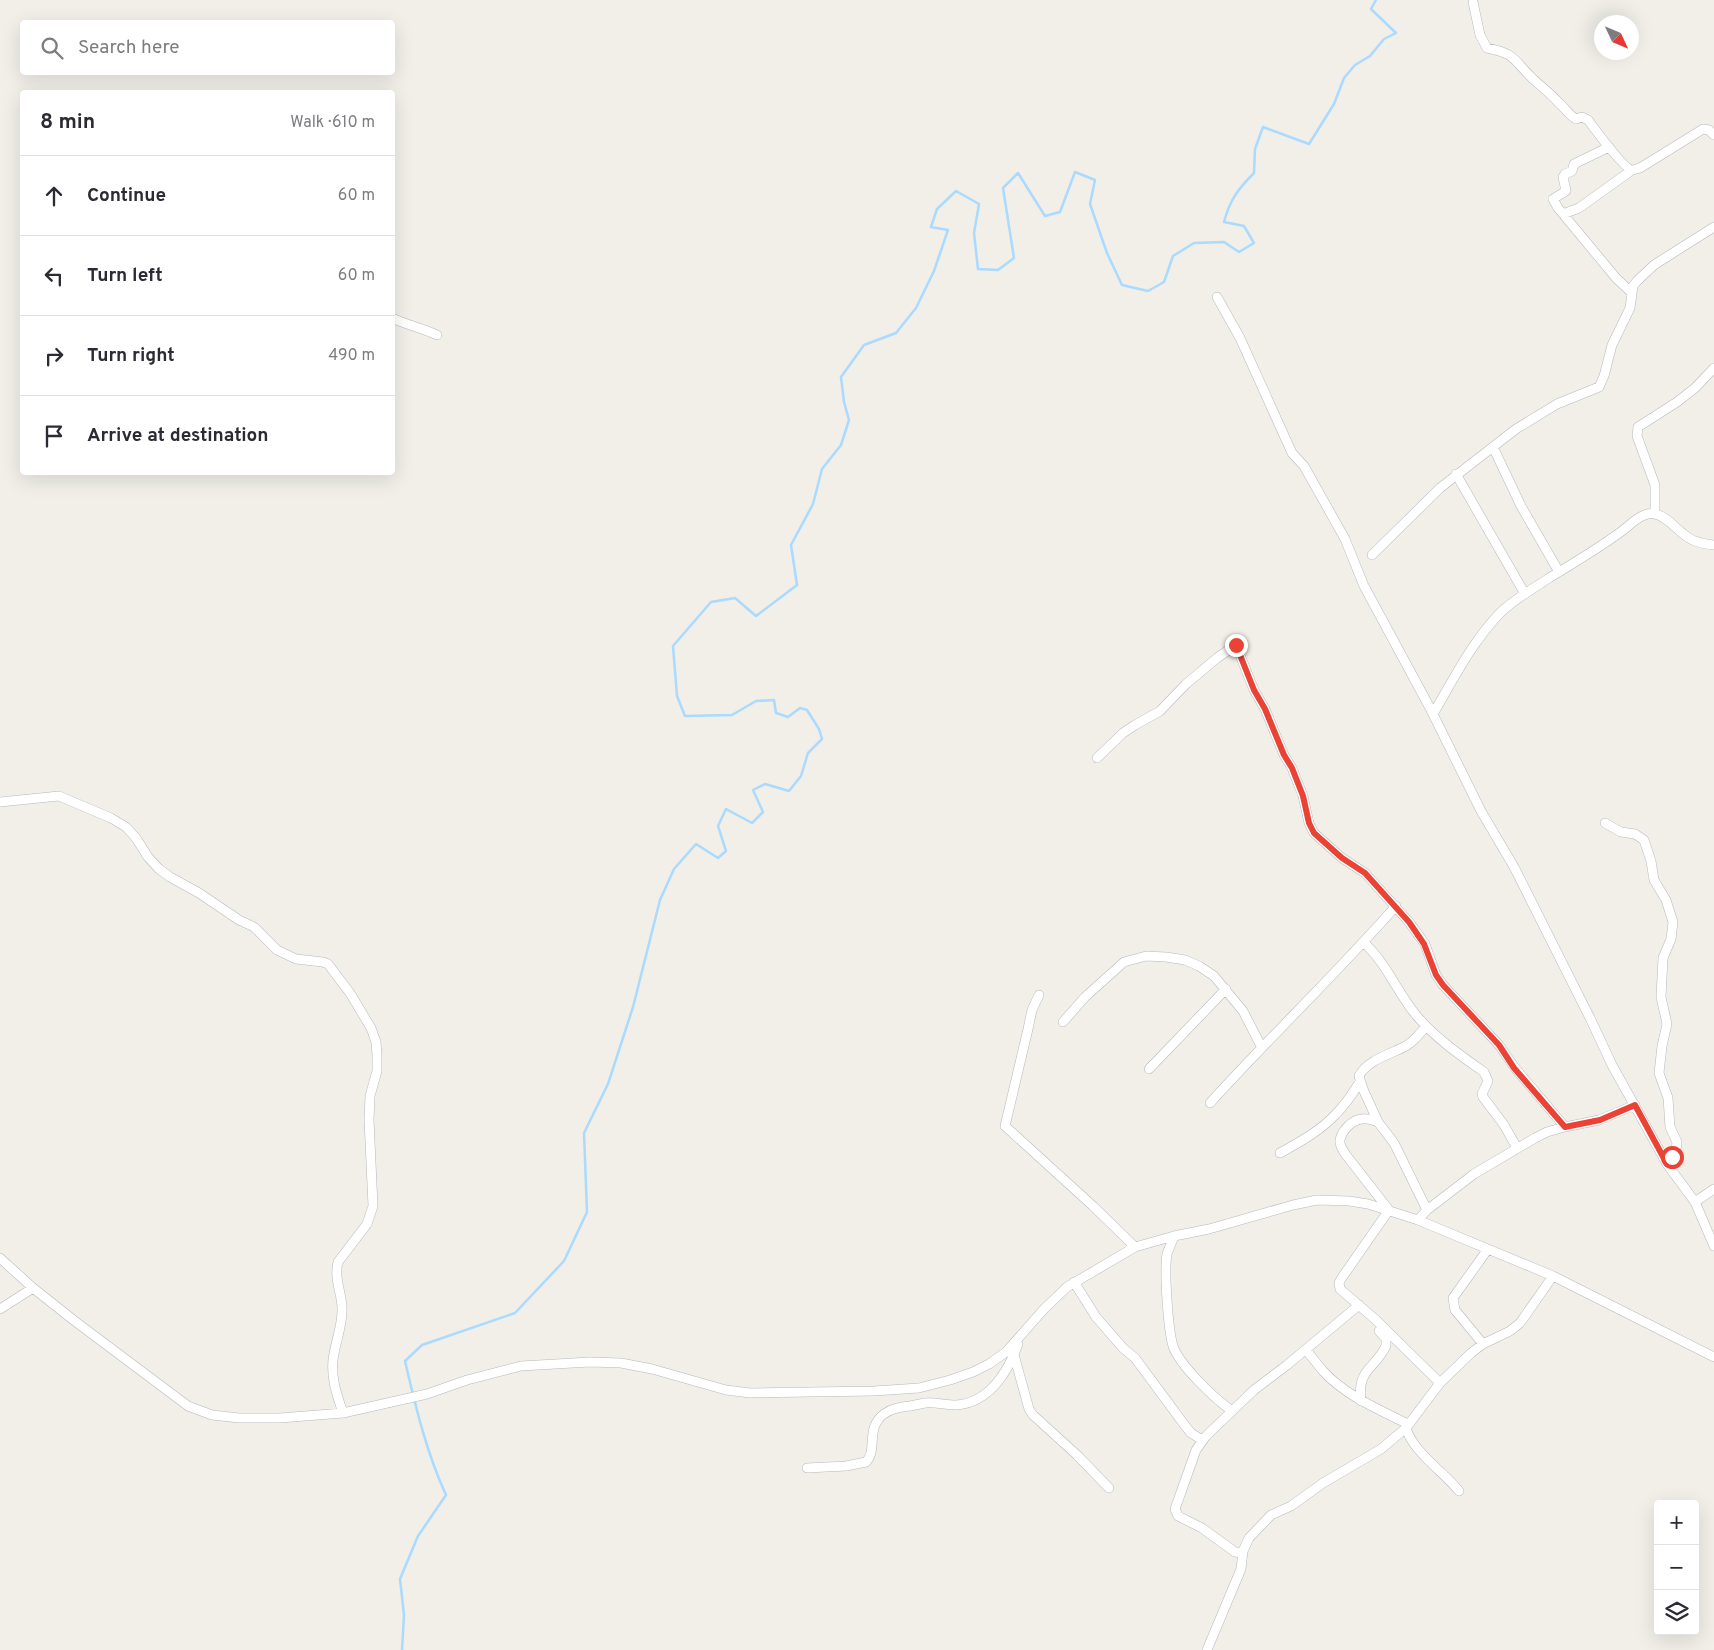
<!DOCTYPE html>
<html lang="en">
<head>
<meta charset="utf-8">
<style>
	:root { --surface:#fff; --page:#f2f2f3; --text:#2b2b33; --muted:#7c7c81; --line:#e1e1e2 }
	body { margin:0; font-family:Overpass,sans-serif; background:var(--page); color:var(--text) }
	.controls { position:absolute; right:15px; bottom:15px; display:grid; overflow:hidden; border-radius:5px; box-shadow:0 5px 20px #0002 }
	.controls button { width:45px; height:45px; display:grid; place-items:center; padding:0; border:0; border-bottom:1px solid var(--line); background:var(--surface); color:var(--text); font:25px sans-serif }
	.compass { position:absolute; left:1594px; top:15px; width:45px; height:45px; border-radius:50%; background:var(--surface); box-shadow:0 5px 20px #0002; rotate:134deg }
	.stop { position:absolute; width:15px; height:15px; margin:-11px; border:4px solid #ea4335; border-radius:50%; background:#fff }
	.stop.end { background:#ea4335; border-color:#fff; box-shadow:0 1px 5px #0008 }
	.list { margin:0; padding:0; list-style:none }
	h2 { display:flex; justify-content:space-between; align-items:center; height:65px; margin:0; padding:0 20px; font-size:21px }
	h2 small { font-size:16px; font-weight:400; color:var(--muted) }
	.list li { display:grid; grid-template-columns:32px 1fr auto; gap:15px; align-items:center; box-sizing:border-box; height:80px; padding:0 20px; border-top:1px solid var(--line) }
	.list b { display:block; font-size:19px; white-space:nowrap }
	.list em { font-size:16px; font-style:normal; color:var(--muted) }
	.icon { flex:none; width:28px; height:28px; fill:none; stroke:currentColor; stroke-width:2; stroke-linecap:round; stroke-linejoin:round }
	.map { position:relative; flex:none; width:1714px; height:1650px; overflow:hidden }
	.search { position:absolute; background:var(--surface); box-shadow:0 5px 20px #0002; left:20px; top:20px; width:375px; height:55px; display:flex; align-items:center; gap:12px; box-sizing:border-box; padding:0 18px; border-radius:5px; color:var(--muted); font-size:19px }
	.panel { position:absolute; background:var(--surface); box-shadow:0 5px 20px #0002; left:20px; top:90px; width:375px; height:385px; border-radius:5px }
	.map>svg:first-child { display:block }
</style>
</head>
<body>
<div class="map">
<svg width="1714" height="1650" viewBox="0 0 1714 1650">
	<rect width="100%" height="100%" fill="#f1efe8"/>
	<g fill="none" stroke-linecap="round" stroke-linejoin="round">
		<path stroke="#aadaff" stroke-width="2.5" d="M 402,1650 L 404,1615 L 400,1579 L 418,1536 L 446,1495 C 426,1451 416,1408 405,1361 L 422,1345 L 515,1313 L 564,1261 L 587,1212 L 584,1133 L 608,1084 L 633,1007 L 660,900 L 674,869 L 696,844 L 718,858 L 726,851 L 718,826 L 726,809 L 752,823 L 763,812 L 753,790 L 765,784 L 789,791 L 801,776 L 808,753 L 822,739 L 819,729 L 807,710 L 800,708 L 788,717 L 776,713 L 774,700 L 756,701 L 732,715 L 685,716 L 677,696 L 673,646 L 711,602 L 735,598 L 756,616 L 797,585 L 791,545 L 813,504 L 822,469 L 841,445 L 849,420 L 844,402 L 841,377 L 864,345 L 896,333 L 916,308 L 934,271 L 948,230 L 931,227 L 937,209 L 956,191 L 979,204 L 974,233 L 978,269 L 998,270 L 1014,258 L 1003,188 L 1018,173 L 1045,216 L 1060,212 L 1075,172 L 1095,180 L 1090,204 L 1107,253 L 1122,285 L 1148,291 L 1164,282 L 1173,256 L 1194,243 L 1224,242 L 1239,252 L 1254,243 L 1244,226 L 1224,222 C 1230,200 1237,190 1254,173 L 1255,149 L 1263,127 L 1309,144 L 1334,104 L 1344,78 L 1355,65 L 1370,56 L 1384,39 L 1396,33 L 1371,9 L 1376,0"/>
		<defs>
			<path id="minor" d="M 1473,2 L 1480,35 L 1487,48 C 1517,54 1513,60 1533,79 C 1542,87 1551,94 1559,103 C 1565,108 1569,115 1576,119 L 1582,117 L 1588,120 C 1594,128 1624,169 1632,170 C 1634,170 1639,168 1640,168 L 1703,129 L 1709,130 L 1714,135
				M 1609,147 L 1574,164 L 1572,171 L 1565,174 L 1563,177 L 1566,191 L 1553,199 L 1558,208 L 1616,278 L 1632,293
				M 1563,214 L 1579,208 L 1632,170
				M 1217,297 L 1240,338 L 1292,453 L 1304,466 L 1345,539 L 1364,586 L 1430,708 L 1481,811 L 1514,867 L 1590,1018 L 1612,1065 L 1667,1164 L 1695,1202 L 1714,1246
				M 392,318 C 407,325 422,328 437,335
				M 1493,447 L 1521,506 L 1559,572
				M 1456,474 L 1525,594
				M 1655,514 L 1655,485 L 1637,436 L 1638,427 L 1677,402 L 1695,388 L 1714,368
				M 1372,555 L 1440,488 L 1516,429 L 1557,404 L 1599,387 L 1604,376 L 1612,345 L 1630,308 L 1633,286 L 1637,281 L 1654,265 L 1676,251 L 1714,227
				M 1433,714 C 1453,680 1472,642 1500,613 C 1514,599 1533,589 1549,578 C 1574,563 1599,548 1622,531 C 1631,524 1643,511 1655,514 C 1669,517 1677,531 1689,538 C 1696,543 1705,544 1714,545
				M 1097,758 L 1123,733 L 1135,725 L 1160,711 L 1186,684 L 1217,658 L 1236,645 L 1254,690 L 1265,709 L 1284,755 L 1292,768 L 1303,796 L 1309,823 L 1314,833 L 1342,858 L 1365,873 L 1409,922 L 1425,944 L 1436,975 L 1443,985 L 1499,1045 L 1515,1068 L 1565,1127
				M 0,802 L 59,796 L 111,818 L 126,827 L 136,838 L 148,857 L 159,869 L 170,877 L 199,893 L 239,920 L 254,927 L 277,950 L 296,959 L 323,962 L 328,964 L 350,993 L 371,1028 L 376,1042 L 377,1055 L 377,1071 L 370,1096 L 369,1120 L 373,1206 L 367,1224 L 338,1262 C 334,1278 341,1291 342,1307 C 343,1326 335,1342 333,1360 C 331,1379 337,1395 343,1413
				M 1605,823 L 1621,832 L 1635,834 L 1644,840 L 1651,861 L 1654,880 L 1666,900 L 1673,922 L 1671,939 L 1663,958 L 1661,997 L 1667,1024 L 1662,1046 L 1659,1073 L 1668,1098 L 1670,1127 L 1677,1142 L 1676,1150 L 1667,1164
				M 1363,942 C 1386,962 1397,992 1416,1015 C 1434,1037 1461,1056 1484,1072 L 1488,1081 L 1482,1094 L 1483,1097 L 1504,1125 L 1517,1148
				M 1039,995 L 1032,1010 L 1028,1029 L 1005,1126 L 1093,1206 L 1135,1247
				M 1063,1022 L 1085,997 L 1124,962 L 1146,956 L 1166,957 L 1185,960 L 1199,966 L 1214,976 L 1243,1011 L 1261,1046
				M 1426,1026 C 1420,1034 1414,1041 1406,1046 C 1391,1054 1367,1060 1359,1076 L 1363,1089 L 1378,1122 L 1394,1143 L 1427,1210
				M 1149,1069 L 1226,989
				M 1210,1103 C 1271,1036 1336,974 1396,906
				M 1378,1122 C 1372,1120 1368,1118 1362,1119 C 1352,1120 1342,1130 1340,1140 C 1339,1146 1343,1150 1346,1155 L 1389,1210 L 1341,1279 L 1339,1283 L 1340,1289 L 1376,1320 L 1440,1383
				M 1280,1153 C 1300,1142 1320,1131 1336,1114 C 1345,1105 1353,1093 1360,1082
				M 1695,1202 L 1714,1189
				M 1418,1220 L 1427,1210 L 1474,1174 L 1535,1138 L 1547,1132 L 1565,1127 L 1599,1120 L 1635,1105
				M 1174,1236 C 1172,1242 1169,1248 1167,1254 C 1164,1271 1168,1329 1173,1346 C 1180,1366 1214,1398 1232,1411
				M 0,1258 L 33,1288 L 76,1322 L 188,1406 L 212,1415 L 239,1418 L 280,1418 L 343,1413 L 427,1394 L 467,1380 L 521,1366 L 590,1362 L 621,1363 L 652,1369 L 726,1390 L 750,1393 L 874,1391 L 919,1388 L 950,1380 L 973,1372 L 989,1364 L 1006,1352 L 1044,1309 L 1067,1287 L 1135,1247 L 1174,1236 L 1209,1229 L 1293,1205 L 1317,1200 L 1349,1201 L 1368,1204 L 1418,1220 L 1553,1276 L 1714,1357
				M 1074,1282 L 1096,1317 L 1123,1348 L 1135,1358 L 1186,1427 L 1191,1433 L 1202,1440
				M 0,1309 L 33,1288
				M 1483,1344 L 1455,1310 L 1453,1298 L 1488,1249
				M 1306,1350 C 1312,1357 1317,1364 1323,1371 C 1346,1396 1378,1409 1408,1424
				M 1014,1355 L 1029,1409 L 1033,1415 L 1077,1455 L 1109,1488
				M 1361,1401 C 1357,1369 1374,1370 1386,1346 L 1386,1339 L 1379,1331
				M 807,1468 L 846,1466 L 866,1462 C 878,1450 865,1428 884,1414 C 892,1408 901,1407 910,1406 C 915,1405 920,1404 925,1403 C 935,1402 945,1405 956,1405 C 989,1403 1008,1372 1018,1344
				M 1459,1491 C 1444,1472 1413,1452 1406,1428 L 1440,1383 L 1471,1353 L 1483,1344 L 1510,1331 L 1520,1323 L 1553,1276
				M 1243,1551 L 1239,1553 L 1235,1552 L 1202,1528 L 1178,1516 L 1175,1509 L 1196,1450 L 1206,1436 L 1254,1390 L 1287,1365 L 1359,1305
				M 1207,1650 L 1241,1569 L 1243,1551 L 1249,1538 L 1271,1515 L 1291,1506 L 1323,1483 L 1381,1449 L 1406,1428"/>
		</defs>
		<use href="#minor" stroke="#b5b8bc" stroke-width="10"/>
		<use href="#minor" stroke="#fff" stroke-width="9"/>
	</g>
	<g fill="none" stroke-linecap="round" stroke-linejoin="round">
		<path stroke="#ea4335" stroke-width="6" d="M 1236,645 L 1254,690 L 1265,709 L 1284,755 L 1292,768 L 1303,796 L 1309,823 L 1314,833 L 1342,858 L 1365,873 L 1409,922 L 1424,944 L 1436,975 L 1443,985 L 1499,1045 L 1514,1068 L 1565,1127 L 1600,1120 L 1635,1105 L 1667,1164 L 1672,1157"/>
	</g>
</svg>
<div class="controls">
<button>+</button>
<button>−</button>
<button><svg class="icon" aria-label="layers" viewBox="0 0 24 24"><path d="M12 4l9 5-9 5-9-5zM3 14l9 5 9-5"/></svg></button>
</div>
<svg class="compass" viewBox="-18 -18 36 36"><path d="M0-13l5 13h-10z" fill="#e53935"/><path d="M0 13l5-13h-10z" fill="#7c7c81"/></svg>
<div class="stop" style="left:1672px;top:1157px"></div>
<div class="stop end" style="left:1236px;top:645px"></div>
<div class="search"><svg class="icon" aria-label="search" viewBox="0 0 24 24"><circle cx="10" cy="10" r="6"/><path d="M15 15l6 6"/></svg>Search here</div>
<section class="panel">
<h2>8 min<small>Walk · 610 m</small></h2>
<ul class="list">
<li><svg class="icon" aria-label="ahead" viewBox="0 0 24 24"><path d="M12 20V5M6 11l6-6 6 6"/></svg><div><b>Continue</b></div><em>60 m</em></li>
<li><svg class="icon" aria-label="left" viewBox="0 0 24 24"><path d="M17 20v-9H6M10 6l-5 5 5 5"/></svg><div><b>Turn left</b></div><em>60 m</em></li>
<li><svg class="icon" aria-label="right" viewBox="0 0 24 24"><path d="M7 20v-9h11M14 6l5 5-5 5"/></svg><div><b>Turn right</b></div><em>490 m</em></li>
<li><svg class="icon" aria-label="arrive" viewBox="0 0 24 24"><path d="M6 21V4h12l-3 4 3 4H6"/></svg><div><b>Arrive at destination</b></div></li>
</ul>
</section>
</div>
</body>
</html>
